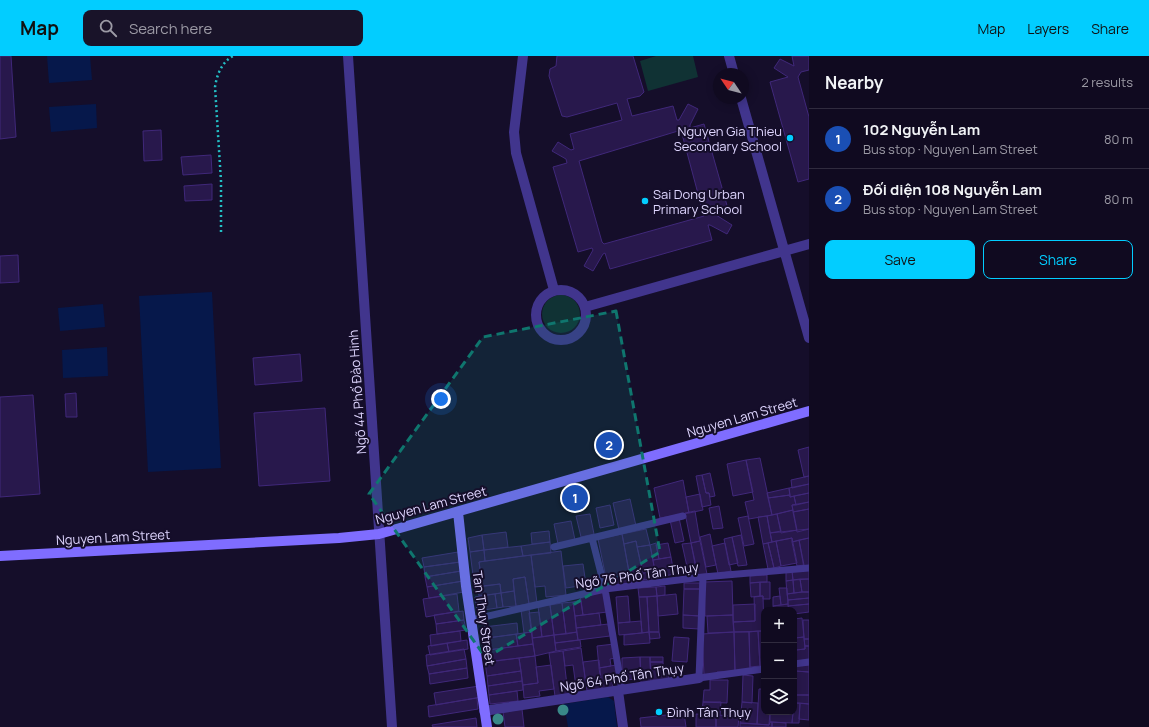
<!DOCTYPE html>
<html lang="en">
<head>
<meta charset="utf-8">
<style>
	:root { --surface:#100a20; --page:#191329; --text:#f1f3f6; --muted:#9c9aa5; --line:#302b3e; --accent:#02cdff }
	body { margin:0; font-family:Manrope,sans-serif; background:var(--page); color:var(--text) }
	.controls { position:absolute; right:12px; bottom:12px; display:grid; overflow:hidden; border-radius:8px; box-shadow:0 2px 10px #0003 }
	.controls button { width:36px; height:36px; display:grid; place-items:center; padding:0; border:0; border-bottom:1px solid var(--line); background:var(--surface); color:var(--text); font:20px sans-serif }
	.compass { position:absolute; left:713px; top:12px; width:36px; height:36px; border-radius:50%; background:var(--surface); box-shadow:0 2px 10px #0003; rotate:305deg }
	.you { position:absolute; left:441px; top:343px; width:14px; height:14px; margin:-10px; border:3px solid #fff; border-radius:50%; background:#1a73e8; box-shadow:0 0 0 6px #1a73e833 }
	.badge { display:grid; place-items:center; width:26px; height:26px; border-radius:50%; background:var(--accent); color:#fff; font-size:13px; font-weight:700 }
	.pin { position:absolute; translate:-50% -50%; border:2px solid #fff; box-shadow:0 1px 4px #0006 }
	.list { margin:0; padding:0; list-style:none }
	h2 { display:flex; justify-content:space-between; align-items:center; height:52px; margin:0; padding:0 16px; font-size:17px }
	h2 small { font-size:13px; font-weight:400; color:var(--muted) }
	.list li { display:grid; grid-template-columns:26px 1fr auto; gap:12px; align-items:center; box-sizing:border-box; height:60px; padding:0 16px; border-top:1px solid var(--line) }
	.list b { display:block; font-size:15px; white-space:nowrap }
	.list p { margin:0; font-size:13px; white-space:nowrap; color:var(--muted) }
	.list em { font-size:13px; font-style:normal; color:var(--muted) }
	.actions { display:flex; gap:8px; padding:12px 16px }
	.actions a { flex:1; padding:9px 0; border:1px solid var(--accent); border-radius:8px; text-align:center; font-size:14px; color:var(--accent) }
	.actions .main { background:var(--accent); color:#111 }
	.icon { flex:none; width:22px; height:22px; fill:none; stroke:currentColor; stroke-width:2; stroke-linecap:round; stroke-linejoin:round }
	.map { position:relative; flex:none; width:809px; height:671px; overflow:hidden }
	header { display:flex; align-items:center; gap:24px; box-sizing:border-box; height:56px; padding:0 20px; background:var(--accent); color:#111 }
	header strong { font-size:19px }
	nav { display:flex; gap:22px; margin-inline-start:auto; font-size:14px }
	.search { width:280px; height:36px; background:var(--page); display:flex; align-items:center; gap:10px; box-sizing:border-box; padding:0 14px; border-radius:8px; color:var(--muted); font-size:15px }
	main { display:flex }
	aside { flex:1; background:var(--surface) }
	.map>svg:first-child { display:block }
</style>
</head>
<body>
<header>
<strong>Map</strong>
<div class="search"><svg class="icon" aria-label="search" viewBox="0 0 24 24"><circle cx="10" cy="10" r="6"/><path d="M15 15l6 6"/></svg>Search here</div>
<nav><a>Map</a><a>Layers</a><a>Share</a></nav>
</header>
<main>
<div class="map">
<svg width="809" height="671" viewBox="0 0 809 671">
	<rect width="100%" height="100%" fill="#150e2a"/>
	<path fill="#103234" d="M 656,0 L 693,0 L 698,21 L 648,35 L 640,5 Z
		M542 258a19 19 0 1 1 38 0a19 19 0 1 1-38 0Z"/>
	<path fill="#06184b" d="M 47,0 L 90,0 L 92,24 L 49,27 Z
		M 96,48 L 97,72 L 51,76 L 49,51 Z
		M 212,236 L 221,412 L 148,416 L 139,240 Z
		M 103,248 L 105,271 L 60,275 L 58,252 Z
		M 107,291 L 108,320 L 63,322 L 62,294 Z
		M 608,641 L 614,645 L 617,671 L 568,671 L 564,648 Z"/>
	<path fill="#28184c" stroke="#40287a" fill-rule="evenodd" d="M 0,0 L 11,0 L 16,81 L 0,83 Z
		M 557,0 L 633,0 L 644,36 L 640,40 L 627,43 L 632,60 L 673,50 L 677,64 L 679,64 L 688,48 L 698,53 L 690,69 L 690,72 L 704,68 L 728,153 L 715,157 L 716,159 L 732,169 L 727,178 L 710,169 L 708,169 L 712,184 L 610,213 L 605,197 L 603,198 L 593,215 L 584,210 L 593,194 L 592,192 L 578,196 L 553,111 L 567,107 L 566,103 L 552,95 L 558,86 L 571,94 L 574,93 L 570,78 L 622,64 L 617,47 L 567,61 L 562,60 L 549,20 L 550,13 L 556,10 ZM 678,75 L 682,78 L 704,160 L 604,188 L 602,186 L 579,105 Z
		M 792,0 L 809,0 L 809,14 L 801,16 L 798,21 L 809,61 L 809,123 L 798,126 L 770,26 L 788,21 L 774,12 L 780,3 L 794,10 Z
		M 161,74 L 162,104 L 144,105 L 143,75 Z
		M 211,99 L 212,117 L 183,119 L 181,101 Z
		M 212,128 L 212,144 L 185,145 L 184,130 Z
		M 18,199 L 19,226 L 0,227 L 0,200 Z
		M 300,298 L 302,325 L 255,329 L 253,302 Z
		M 76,337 L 77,361 L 66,361 L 65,338 Z
		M 33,339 L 40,438 L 0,441 L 0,341 Z
		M 325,352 L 330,425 L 259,430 L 254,357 Z
		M 809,391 L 809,420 L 804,421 L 798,394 Z
		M 760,402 L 772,459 L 749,463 L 745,446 L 754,444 L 746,404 Z
		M 746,404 L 753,436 L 733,440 L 727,408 Z
		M 710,417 L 715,440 L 710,441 L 709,437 L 706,437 L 702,419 Z
		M 702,419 L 706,437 L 709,437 L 711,449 L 702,451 L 696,420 Z
		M 809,420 L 809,428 L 792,432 L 791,424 Z
		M 683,424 L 689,457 L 660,462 L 654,432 Z
		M 809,428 L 809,437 L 790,441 L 789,432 Z
		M 789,432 L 790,439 L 768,442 L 767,437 Z
		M 809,437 L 809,446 L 796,449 L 794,440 Z
		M 700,438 L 703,454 L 689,457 L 686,441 Z
		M 790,439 L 790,441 L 794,440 L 796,449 L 792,449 L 793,454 L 772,459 L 768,442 Z
		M 630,443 L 636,470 L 619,474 L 613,447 Z
		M 809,446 L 809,453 L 793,456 L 792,449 Z
		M 610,449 L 614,469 L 600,472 L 596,452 Z
		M 719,450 L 723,472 L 713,473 L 709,452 Z
		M 809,453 L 809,473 L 797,476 L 793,456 Z
		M 793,454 L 797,474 L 781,477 L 777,458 Z
		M 695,455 L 700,485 L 691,487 L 685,457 Z
		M 590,458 L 594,478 L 581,481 L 576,460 Z
		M 777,458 L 781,475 L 770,477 L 767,460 Z
		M 748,460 L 754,488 L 744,490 L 738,462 Z
		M 767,460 L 772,486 L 763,488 L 758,461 Z
		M 679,462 L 684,485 L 675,487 L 670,464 Z
		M 571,465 L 575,484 L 558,488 L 554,468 Z
		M 646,473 L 650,489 L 637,491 L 636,485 L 624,488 L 622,478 Z
		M 809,473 L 809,482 L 792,486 L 792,482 L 772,486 L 770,477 Z
		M 549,475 L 550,486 L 532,488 L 531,477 Z
		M 506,476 L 508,491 L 484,494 L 482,479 Z
		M 622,478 L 631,527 L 608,532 L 598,483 Z
		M 710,478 L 716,509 L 706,511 L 700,481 Z
		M 482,479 L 484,494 L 470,496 L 468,482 Z
		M 741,479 L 747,509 L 738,510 L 732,481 Z
		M 732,481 L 738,507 L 729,509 L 724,483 Z
		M 792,482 L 797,507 L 781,510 L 776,485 Z
		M 809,482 L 809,511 L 804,512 L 799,484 Z
		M 799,484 L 804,509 L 797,510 L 792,486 Z
		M 636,485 L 644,524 L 631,527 L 624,488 Z
		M 700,485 L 707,518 L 698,519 L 691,487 Z
		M 776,485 L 781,510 L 774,512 L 768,487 Z
		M 550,486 L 551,497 L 523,500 L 521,490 Z
		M 656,487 L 659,503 L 653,504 L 650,489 Z
		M 668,487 L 671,501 L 659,503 L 656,489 Z
		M 691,487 L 696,513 L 688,515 L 682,488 Z
		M 725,487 L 731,515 L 718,518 L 712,490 Z
		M 768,487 L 774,512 L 768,513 L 763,488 Z
		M 650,489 L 655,515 L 643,517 L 637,491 Z
		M 521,490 L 523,500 L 485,505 L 484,494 Z
		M 484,494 L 485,505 L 479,506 L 482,526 L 474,527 L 470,496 Z
		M 561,495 L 566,539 L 546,541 L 545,530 L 535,531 L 531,499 Z
		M 458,496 L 460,506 L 424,511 L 422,502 Z
		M 531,499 L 537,547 L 529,548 L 525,521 L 513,523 L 514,535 L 501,537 L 500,528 L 482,530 L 479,506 Z
		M 671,501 L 674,518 L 656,522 L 653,504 Z
		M 460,506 L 461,515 L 425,521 L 424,511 Z
		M 583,508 L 586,529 L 566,532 L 563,510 Z
		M 809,514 L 809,523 L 793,524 L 792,515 Z
		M 461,515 L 463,525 L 427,531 L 425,521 Z
		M 655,515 L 656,522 L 644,524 L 643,517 Z
		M 792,515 L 793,524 L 786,525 L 786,516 Z
		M 767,519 L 767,526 L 750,527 L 750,520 Z
		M 525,521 L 529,548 L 516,550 L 513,523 Z
		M 800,523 L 809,523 L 809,536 L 802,536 Z
		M 800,523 L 802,536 L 794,537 L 793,524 Z
		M 793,524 L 794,537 L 787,538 L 786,525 Z
		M 463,525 L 464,536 L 429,542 L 427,531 Z
		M 732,525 L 733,559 L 705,560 L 704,526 Z
		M 760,526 L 770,526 L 770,543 L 763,543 L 763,540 L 760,540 Z
		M 760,526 L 760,540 L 751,541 L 750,527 Z
		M 684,527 L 700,527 L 700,533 L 684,533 Z
		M 500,528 L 501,537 L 479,540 L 478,531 Z
		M 665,530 L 665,539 L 657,540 L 656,531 Z
		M 656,531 L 657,540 L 639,541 L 638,532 Z
		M 779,532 L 787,532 L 788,548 L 781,549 Z
		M 684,533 L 700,533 L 700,560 L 683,559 Z
		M 514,535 L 516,550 L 503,551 L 501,537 Z
		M 604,536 L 607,556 L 583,559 L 580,540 Z
		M 802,536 L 809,536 L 809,542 L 788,544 L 787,538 Z
		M 501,537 L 503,551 L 497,552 L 495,538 Z
		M 457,538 L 459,555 L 426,561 L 423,543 Z
		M 495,538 L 497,552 L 477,555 L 475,541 Z
		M 676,538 L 678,558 L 658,560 L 657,540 Z
		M 628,540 L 630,566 L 618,567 L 616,541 Z
		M 657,540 L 659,576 L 649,576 L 647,541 Z
		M 763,540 L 764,575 L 734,576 L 733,566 L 755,565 L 754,541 Z
		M 780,540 L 781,549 L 773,550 L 773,541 Z
		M 639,541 L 647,541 L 649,576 L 642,577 Z
		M 809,542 L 809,548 L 788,550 L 788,544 Z
		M 581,544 L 583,559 L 575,560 L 573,546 Z
		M 573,546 L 577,576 L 566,578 L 562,547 Z
		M 562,547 L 566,578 L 554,579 L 550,549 Z
		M 755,548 L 755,565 L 733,566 L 733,549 Z
		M 788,548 L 789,554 L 774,554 L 773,550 Z
		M 809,548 L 809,556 L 794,558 L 794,554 L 789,554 L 788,550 Z
		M 550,549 L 554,579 L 542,581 L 538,550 Z
		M 529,553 L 532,576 L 524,577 L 521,554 Z
		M 463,555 L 464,564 L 436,568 L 434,559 Z
		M 539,556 L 542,581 L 532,582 L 529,557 Z
		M 599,557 L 601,569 L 576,572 L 575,560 Z
		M 683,559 L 700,560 L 699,573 L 683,572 Z
		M 733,559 L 734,576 L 708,577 L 707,560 Z
		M 802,562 L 804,581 L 795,582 L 794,563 Z
		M 464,564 L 466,574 L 437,578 L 436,568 Z
		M 803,564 L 809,564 L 809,583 L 804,583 Z
		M 641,565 L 642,577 L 619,579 L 618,567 Z
		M 517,567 L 518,578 L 486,582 L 484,571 Z
		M 608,568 L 610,580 L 578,584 L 576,572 Z
		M 460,575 L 461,585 L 431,590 L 430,579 Z
		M 758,575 L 764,575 L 764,610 L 760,610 Z
		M 758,575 L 760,610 L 750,611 L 749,576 Z
		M 532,576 L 533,588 L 518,590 L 516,578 Z
		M 577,576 L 578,584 L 555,587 L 554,579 Z
		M 649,576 L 659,576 L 660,582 L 650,583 Z
		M 649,576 L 650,587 L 624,589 L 624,579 Z
		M 734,576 L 749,576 L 750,614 L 735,615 Z
		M 734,576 L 735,615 L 717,616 L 717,618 L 704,619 L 702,578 Z
		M 516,578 L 518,590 L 489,594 L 488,582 Z
		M 554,579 L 556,595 L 535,600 L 532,582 Z
		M 674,581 L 689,582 L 687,606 L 672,605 Z
		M 804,581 L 805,593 L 796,594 L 795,582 Z
		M 804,583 L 809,583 L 809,590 L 805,590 Z
		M 467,584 L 468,593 L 449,596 L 447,587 Z
		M 580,584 L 581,591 L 556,595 L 555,587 Z
		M 447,587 L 449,596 L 430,599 L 428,590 Z
		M 533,588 L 535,600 L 488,606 L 487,594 Z
		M 614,588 L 616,602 L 610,603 L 611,610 L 599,612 L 597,590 Z
		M 805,590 L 809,590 L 809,604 L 794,605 L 794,597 L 796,596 L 796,594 L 805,593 Z
		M 581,592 L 586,629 L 576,631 L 573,609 L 565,610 L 563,595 Z
		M 464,593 L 466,603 L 427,610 L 426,599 Z
		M 563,595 L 568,638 L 555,640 L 549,597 Z
		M 535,600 L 538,627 L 523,629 L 519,602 Z
		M 640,601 L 650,601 L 651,628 L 641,628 Z
		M 640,601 L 641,623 L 622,624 L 622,602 Z
		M 650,601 L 663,601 L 663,606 L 650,606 Z
		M 519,602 L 521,615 L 487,620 L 485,606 Z
		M 466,603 L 467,612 L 429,618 L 427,610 Z
		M 599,604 L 602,633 L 587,635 L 583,606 Z
		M 650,606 L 663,606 L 664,618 L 668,617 L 669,624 L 651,624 Z
		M 551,609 L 554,633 L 539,635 L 540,640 L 524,642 L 523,629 L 538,627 L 536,611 Z
		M 616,609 L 618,623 L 612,624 L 613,632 L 602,633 L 599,612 Z
		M 795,609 L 809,609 L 809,616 L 795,615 Z
		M 467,612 L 468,622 L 430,628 L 429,618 Z
		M 521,615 L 522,625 L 488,630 L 487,620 Z
		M 795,615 L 809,616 L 809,639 L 794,639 Z
		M 743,619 L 753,620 L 752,647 L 742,646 Z
		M 710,624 L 728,624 L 727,647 L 703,646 L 704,634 L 710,634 Z
		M 522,625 L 523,634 L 489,639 L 488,630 Z
		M 479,630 L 481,641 L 436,649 L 434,637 Z
		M 759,633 L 764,633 L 764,656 L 770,656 L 769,669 L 757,668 Z
		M 517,635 L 518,645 L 490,648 L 489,639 Z
		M 794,639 L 809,639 L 809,648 L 794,647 Z
		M 477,642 L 478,653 L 429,661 L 428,650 Z
		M 703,646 L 721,646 L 720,659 L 702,658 Z
		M 742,646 L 758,647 L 757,668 L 740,667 Z
		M 794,647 L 800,647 L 799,667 L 792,667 Z
		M 800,647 L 809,648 L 809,664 L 799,663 Z
		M 522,653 L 524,671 L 505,671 L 503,656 Z
		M 770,656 L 793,656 L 792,667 L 770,666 Z
		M 684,657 L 686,671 L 641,671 L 640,662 Z
		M 696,658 L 716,659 L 716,671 L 696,671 Z
		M 716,659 L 739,660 L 738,671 L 716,671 Z
		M 476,662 L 477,671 L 433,671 L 432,669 Z
		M 770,666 L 772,666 L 772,671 L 740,671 L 740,667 L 769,669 Z
		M 772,666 L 786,667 L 786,671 L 772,671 Z"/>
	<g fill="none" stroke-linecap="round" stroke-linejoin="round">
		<path stroke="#24bfc5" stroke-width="2.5" stroke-dasharray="2 3" stroke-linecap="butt" d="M 221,176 L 221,125 L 215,31 C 217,18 222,6 233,0"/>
		<path stroke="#41358d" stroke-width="7" d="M 554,491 L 592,482
			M 703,521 L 699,622 L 764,613
			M 471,564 L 605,533 L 703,521 L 809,512
			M 794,608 L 809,606
			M 622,634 L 605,533 L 592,482 L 683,460"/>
		<path stroke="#41358d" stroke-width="10" d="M 348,0 L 392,671
			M 523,0 L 514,76 L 516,97 L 554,234
			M 729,0 L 734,18
			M 741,42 L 809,282
			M536 259a25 25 0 1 1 50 0a25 25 0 1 1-50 0Z
			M 585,251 L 809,188
			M 618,635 L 623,671
			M 484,655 L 699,622"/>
		<path stroke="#7f6dff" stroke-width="10" d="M 458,456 L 466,530 L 487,671
			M 0,500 L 339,482 L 379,478 L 809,355"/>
	</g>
	<g fill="#398888">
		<circle cx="563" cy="654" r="5.5"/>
		<circle cx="498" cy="663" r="5.5"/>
	</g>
	<path fill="#0f766e" fill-opacity="0.2" stroke="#0f766e" stroke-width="3" stroke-dasharray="8 5" stroke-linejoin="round" d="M 616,255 L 660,496 L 486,602 L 369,438 L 483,281 Z"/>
	<g fill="#02cdff" stroke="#150e2a" stroke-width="1.5">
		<circle cx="790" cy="82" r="4"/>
		<circle cx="645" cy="145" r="4"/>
		<circle cx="659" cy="656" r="4"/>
	</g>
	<g text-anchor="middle" stroke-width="4" stroke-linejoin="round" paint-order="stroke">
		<g font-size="13" fill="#dfd6ff" stroke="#150e2a" text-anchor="start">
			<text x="782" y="80" text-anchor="end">Nguyen Gia Thieu<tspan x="782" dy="15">Secondary School</tspan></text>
			<text x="653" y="143">Sai Dong Urban<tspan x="653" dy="15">Primary School</tspan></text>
			<text x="667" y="661">Đình Tân Thụy</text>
		</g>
		<g font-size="13" fill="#dfd6ff" stroke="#150e2a">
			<text transform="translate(357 336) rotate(-94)" y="5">Ngõ 44 Phố Đào Hinh</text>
			<text transform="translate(742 361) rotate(-16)" y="5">Nguyen Lam Street</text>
			<text transform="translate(431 449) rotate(-15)" y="5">Nguyen Lam Street</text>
			<text transform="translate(113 481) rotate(-3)" y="5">Nguyen Lam Street</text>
			<text transform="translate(637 519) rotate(-8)" y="5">Ngõ 76 Phố Tân Thụy</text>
			<text transform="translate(484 562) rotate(82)" y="5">Tan Thuy Street</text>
			<text transform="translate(622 621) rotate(-9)" y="5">Ngõ 64 Phố Tân Thụy</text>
		</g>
	</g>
</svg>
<div class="controls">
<button>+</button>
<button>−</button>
<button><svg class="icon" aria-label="layers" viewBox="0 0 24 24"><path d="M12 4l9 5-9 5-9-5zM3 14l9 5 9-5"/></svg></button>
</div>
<svg class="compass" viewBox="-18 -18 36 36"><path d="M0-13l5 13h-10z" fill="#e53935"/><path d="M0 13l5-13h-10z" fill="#9c9aa5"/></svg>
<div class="you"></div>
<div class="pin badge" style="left:575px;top:442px;background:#1a4fb4">1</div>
<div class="pin badge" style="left:609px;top:389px;background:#1a4fb4">2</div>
</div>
<aside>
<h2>Nearby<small>2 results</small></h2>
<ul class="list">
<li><span class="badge" style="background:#1a4fb4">1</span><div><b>102 Nguyễn Lam</b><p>Bus stop · Nguyen Lam Street</p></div><em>80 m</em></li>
<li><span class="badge" style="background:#1a4fb4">2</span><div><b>Đối diện 108 Nguyễn Lam</b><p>Bus stop · Nguyen Lam Street</p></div><em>80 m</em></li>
</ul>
<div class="actions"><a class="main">Save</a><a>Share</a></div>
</aside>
</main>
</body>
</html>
